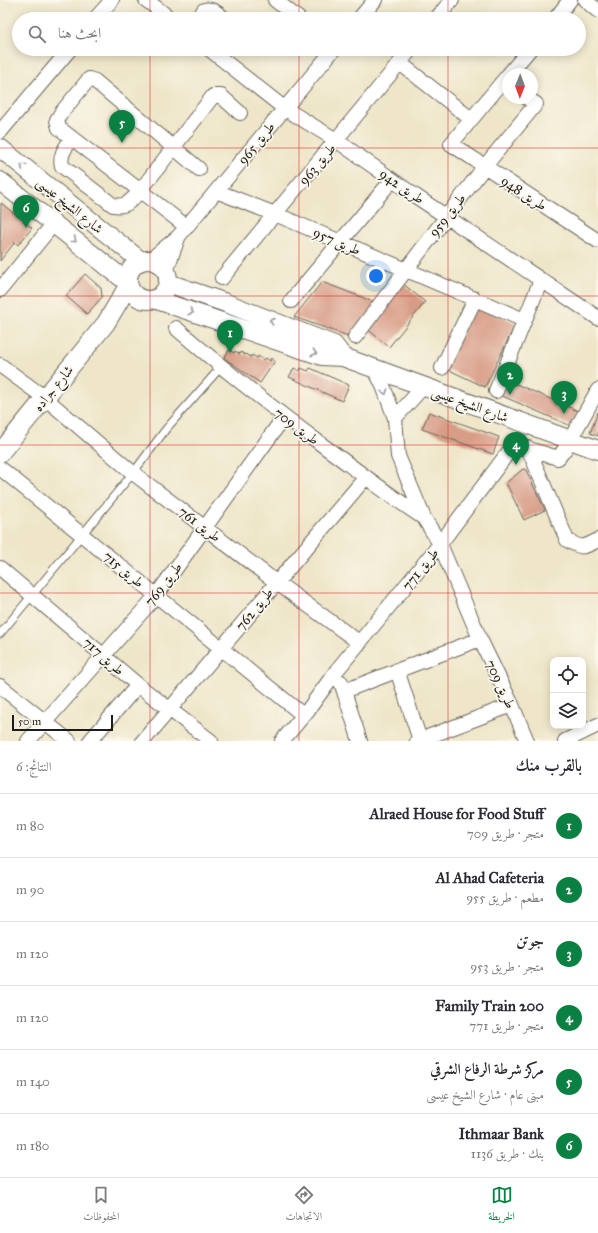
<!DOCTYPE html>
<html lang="ar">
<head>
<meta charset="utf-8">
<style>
	:root { --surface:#fff; --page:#f7f7f7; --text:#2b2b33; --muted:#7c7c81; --line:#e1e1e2; --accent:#0b8043 }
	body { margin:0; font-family:"IM FELL Great Primer",Amiri,serif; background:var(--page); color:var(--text); direction:rtl }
	.controls { position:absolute; right:12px; bottom:12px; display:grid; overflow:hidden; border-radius:8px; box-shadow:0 2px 10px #0003 }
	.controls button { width:36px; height:36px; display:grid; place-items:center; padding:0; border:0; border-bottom:1px solid var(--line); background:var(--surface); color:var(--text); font:20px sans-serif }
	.compass { position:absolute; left:502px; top:68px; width:36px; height:36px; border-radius:50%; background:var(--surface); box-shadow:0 2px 10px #0003; rotate:181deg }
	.scale { position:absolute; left:12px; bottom:10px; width:101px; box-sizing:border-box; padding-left:4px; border:2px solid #1c1c1c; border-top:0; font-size:11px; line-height:14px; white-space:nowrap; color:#1c1c1c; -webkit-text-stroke:3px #fbf7ec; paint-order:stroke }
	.you { position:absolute; left:376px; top:276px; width:14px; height:14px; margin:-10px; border:3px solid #fff; border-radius:50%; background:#1a73e8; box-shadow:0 0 0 6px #1a73e833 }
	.badge { display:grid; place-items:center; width:26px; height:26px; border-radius:50%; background:var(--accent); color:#fff; font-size:13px; font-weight:700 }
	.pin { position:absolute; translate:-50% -33px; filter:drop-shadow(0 1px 2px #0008) }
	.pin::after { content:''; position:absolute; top:21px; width:14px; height:12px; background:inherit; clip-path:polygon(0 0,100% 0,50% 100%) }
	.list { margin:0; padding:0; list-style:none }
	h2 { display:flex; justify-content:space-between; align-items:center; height:52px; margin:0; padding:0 16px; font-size:17px }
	h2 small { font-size:13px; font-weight:400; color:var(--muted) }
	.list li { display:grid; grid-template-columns:26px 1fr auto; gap:12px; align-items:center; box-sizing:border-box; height:64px; padding:0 16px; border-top:1px solid var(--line) }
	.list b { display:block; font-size:15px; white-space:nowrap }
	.list p { margin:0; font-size:13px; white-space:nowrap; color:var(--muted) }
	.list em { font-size:13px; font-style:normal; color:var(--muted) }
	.icon { flex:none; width:22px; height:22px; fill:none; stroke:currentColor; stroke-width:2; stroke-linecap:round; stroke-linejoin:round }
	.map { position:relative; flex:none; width:598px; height:741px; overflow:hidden; direction:ltr }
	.search { position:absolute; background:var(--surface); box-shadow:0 2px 10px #0003; left:12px; right:12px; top:12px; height:44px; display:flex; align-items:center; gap:10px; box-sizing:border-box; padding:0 14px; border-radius:22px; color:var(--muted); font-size:15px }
	.sheet { height:436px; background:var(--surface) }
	nav { display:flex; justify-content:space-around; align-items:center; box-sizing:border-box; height:56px; border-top:1px solid var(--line); background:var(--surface); font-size:11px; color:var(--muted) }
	nav a { display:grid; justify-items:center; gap:2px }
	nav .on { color:var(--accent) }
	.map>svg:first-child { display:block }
</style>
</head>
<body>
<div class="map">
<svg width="598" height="741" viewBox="0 0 598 741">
	<rect width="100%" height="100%" fill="#fbf7ec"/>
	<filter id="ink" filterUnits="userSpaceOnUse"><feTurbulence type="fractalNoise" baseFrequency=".025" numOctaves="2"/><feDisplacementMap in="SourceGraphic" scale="8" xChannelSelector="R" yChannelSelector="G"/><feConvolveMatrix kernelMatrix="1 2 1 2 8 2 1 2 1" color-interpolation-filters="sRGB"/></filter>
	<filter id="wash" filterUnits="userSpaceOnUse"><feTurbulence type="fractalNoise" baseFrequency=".012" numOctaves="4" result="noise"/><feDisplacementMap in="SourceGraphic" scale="16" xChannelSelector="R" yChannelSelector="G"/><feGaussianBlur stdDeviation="0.9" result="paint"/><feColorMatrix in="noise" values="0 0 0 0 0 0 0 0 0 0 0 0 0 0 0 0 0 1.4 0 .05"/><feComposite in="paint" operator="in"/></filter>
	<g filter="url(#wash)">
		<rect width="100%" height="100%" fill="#efe6c9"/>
		<g id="blocks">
			<path fill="#d89d87" d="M 1,203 L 32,228 L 18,245 L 15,242 L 0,261 Z
				M 85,274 L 101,288 L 102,297 L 87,314 L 66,296 Z
				M 322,282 L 377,303 L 351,337 L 294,317 Z
				M 401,282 L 425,302 L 389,347 L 365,327 Z
				M 476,304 L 516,323 L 485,387 L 445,368 Z
				M 229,350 L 234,353 L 235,351 L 240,354 L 241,352 L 245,355 L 246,354 L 251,357 L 252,355 L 257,358 L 258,356 L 264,360 L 266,358 L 270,361 L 271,358 L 275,361 L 260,383 L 224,358 Z
				M 294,368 L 300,371 L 301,368 L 308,371 L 310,368 L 349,385 L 342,401 L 289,377 Z
				M 507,380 L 578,411 L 571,426 L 500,395 Z
				M 429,412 L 499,437 L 493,454 L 422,429 Z
				M 598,412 L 598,436 L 590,433 Z
				M 523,469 L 526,470 L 545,510 L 524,520 L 506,483 Z"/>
		</g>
	</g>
	<g filter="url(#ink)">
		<use href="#blocks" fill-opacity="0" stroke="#666359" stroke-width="1"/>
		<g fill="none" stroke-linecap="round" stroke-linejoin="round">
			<defs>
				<path id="service" d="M 0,634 L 133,473 L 166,429 L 221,367"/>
				<path id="minor" d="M 146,0 L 171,19
					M 275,0 L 299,19
					M 585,0 L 598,11
					M 95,19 L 112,0
					M 198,19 L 204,10 C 213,8 218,14 225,19
					M 359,19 L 375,0
					M 436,19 L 452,0
					M 555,19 L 570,0
					M 209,49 L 284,108 L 336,140 L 411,193 L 598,318
					M 400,63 L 471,119
					M 509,74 L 530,49
					M 508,75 L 451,144 L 598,241
					M 0,132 L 70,49
					M 72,138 C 66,147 59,155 62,166 L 113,205 C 127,208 131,200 140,191 L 213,96 L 221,96 L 240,113
					M 216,191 L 275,214 L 524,320
					M 187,227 L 59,128 L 57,120 L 61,113 L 89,79 L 95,81 L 199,169
					M 150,260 L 178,237 L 334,49
					M 166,271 L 178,238
					M 222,278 L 411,49
					M 0,290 L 54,223
					M 291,301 L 392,180
					M 176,328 C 224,370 274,409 325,447 C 358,471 390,496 424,518
					M 355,337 L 485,166 L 536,104 L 527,98
					M 0,365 L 45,398 L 133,473 L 276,582 L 360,643
					M 373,367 L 382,383 L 395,418 L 398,456 L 424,518 L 440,544 L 480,639 L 512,705 L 527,741
					M 442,368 L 475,299
					M 496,391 L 541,280
					M 395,418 L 423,387
					M 528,448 L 567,540 C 582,549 583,548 598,540
					M 0,468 L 303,715
					M 0,568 L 138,685 L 211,741
					M 397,670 L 420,740
					M 341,682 L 360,741
					M 0,686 L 69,741
					M 344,691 L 480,639
					M 28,741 L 156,596 L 284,417
					M 90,741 L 138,685
					M 143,741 C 217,653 291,565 366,477
					M 282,741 L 308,710 L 337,670 L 440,544 L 510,450 L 522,447 L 558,458 L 565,449 L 598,390
					M 417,741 L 512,705
					M 565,741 L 598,725"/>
				<path id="tertiary" d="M 0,148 L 141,261
					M 0,181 L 127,282
					M128 280a20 20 0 1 1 40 0a20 20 0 1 1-40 0Z
					M 168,283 L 226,303 L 334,345 L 343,357
					M 154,299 L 322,356 L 343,357 L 598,450
					M 0,453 L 106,323 L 128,286"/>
			</defs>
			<use href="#service" stroke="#666359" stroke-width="9"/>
			<use href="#minor" stroke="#666359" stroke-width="16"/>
			<use href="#tertiary" stroke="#666359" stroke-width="20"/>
			<use href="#service" stroke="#fff" stroke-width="7"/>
			<use href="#minor" stroke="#fff" stroke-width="14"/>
			<use href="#tertiary" stroke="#fff" stroke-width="18"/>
		</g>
		<defs><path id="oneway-chevron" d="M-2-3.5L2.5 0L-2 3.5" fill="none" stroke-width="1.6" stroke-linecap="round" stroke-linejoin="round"/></defs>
		<g stroke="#999">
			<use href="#oneway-chevron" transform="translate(23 166) rotate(-141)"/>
			<use href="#oneway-chevron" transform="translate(74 240) rotate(38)"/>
			<use href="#oneway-chevron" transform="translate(191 312) rotate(19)"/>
			<use href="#oneway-chevron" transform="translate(272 321) rotate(-159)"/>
			<use href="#oneway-chevron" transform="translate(314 353) rotate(18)"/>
			<use href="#oneway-chevron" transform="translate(385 392) rotate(70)"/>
		</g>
	</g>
	<path fill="none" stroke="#d62828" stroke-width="1" stroke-opacity="0.55" d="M 150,0 L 150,19M 299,0 L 299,19M 448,0 L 448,19M 150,49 L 150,741M 299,49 L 299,741M 448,49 L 448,741M 0,148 L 598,148M 0,296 L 598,296M 0,445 L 598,445M 0,593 L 598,593"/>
	<g text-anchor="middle" stroke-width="3.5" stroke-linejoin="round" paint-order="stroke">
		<g font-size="14" fill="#1c1c1c" stroke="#fbf7ec">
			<text transform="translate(256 143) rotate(-51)" y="5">طريق 965</text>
			<text transform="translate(317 164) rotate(-50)" y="5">طريق 963</text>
			<text transform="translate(402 186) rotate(34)" y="5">طريق 942</text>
			<text transform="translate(524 193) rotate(33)" y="5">طريق 948</text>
			<text transform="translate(70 205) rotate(39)" y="5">شارع الشيخ عيسى</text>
			<text transform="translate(447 215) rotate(-52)" y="5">طريق 959</text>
			<text transform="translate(337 241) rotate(23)" y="5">طريق 957</text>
			<text transform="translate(53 388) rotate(-51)" y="5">شارع جراده</text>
			<text transform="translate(470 404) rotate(20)" y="5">شارع الشيخ عيسى</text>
			<text transform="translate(297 426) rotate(37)" y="5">طريق 709</text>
			<text transform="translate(200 524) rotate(37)" y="5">طريق 761</text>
			<text transform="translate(124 569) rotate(40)" y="5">طريق 715</text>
			<text transform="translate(420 569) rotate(-51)" y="5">طريق 771</text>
			<text transform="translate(163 584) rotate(-52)" y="5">طريق 769</text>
			<text transform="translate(254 609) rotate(-51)" y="5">طريق 762</text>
			<text transform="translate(104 656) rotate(41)" y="5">طريق 717</text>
			<text transform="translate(501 684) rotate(65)" y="5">طريق 709</text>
		</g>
	</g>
</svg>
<div class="controls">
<button><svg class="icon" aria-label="locate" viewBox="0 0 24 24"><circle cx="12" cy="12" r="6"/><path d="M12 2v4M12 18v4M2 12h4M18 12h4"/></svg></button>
<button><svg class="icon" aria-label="layers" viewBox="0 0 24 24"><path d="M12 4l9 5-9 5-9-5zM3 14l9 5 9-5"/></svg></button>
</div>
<svg class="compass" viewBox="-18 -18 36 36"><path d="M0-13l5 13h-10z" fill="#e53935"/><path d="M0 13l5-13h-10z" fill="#7c7c81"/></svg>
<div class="scale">50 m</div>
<div class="you"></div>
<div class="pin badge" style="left:230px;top:353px">1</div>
<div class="pin badge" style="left:510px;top:395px">2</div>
<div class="pin badge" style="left:564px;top:414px">3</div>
<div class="pin badge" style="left:516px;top:465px">4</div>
<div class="pin badge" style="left:122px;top:143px">5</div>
<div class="pin badge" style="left:26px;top:228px">6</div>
<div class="search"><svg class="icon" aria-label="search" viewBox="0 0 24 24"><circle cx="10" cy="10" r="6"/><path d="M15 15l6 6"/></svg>ابحث هنا</div>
</div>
<section class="sheet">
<h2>بالقرب منك<small>النتائج: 6</small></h2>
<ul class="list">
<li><span class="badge">1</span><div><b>Alraed House for Food Stuff</b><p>متجر · طريق 709</p></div><em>80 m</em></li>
<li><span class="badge">2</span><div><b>Al Ahad Cafeteria</b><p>مطعم · طريق 955</p></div><em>90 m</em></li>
<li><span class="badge">3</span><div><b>جوتن</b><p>متجر · طريق 953</p></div><em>120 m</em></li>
<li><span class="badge">4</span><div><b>Family Train 200</b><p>متجر · طريق 771</p></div><em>120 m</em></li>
<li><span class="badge">5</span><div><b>مركز شرطة الرفاع الشرقي</b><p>مبنى عام · شارع الشيخ عيسى</p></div><em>140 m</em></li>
<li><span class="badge">6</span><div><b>Ithmaar Bank</b><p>بنك · طريق 1136</p></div><em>180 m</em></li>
</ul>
</section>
<nav>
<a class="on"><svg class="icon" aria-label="map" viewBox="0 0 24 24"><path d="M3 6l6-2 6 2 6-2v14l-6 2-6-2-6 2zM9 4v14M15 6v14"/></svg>الخريطة</a>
<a><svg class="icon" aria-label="directions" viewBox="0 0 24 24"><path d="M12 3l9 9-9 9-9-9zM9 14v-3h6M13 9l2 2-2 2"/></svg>الاتجاهات</a>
<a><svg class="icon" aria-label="saved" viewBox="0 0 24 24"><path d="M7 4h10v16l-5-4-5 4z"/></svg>المحفوظات</a>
</nav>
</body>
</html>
